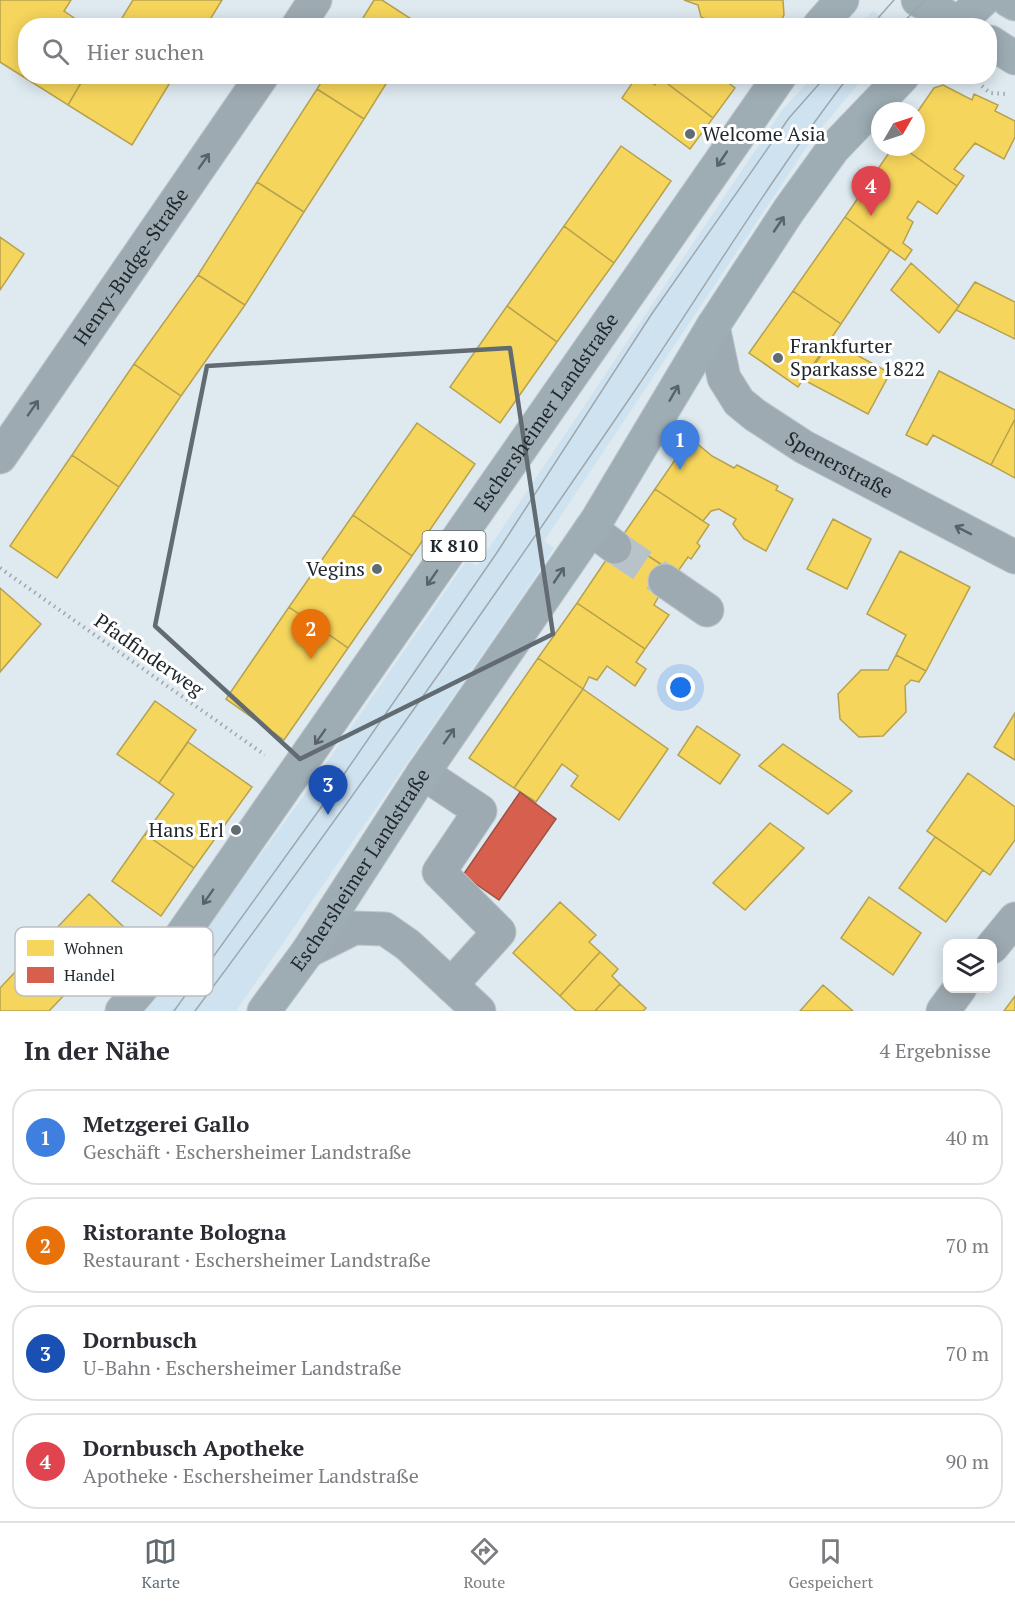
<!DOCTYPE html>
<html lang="de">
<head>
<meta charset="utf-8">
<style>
	:root { --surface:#fff; --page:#f7f7f7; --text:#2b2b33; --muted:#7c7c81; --line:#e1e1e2; --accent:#626b71 }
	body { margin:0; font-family:"PT Serif",serif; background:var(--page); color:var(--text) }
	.controls { position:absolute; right:18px; bottom:18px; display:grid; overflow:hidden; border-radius:12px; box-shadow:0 3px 15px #0003 }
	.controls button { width:54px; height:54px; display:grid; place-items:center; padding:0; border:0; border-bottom:2px solid var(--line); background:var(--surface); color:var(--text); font:30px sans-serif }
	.compass { position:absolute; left:871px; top:102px; width:54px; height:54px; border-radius:50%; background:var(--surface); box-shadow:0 3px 15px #0003; rotate:51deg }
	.you { position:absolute; left:681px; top:688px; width:21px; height:21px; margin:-15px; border:4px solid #fff; border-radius:50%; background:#1a73e8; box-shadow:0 0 0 9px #1a73e833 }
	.badge { display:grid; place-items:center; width:39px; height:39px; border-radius:50%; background:var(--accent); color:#fff; font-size:20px; font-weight:700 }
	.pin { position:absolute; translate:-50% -50px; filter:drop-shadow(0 2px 3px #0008) }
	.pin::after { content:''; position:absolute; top:32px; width:21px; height:18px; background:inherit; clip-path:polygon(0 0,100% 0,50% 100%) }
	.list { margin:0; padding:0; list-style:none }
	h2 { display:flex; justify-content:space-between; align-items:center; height:78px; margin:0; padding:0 24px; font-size:26px }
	h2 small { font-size:20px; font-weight:400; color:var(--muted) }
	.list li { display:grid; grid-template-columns:39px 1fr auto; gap:18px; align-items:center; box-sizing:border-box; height:96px; margin:0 12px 12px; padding:0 12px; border:2px solid var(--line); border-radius:24px }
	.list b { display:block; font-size:22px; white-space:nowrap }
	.list p { margin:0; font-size:20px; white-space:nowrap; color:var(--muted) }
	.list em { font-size:20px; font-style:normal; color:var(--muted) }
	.icon { flex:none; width:33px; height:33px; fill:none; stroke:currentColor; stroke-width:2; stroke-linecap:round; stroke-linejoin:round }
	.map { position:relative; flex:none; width:1015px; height:1011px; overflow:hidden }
	.search { position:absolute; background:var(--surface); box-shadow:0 3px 15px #0003; left:18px; right:18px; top:18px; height:66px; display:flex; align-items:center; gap:15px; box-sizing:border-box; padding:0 21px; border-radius:24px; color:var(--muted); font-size:22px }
	.sheet { height:510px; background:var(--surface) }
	nav { display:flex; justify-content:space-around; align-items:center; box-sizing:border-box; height:84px; border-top:2px solid var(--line); background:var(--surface); font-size:16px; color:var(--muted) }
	nav a { display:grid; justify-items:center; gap:3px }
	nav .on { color:var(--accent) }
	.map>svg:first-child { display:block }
</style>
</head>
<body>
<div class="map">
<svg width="1015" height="1011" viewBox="0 0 1015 1011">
	<rect width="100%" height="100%" fill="#dee9f0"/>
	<path fill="#cee2f0" d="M 873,11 L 880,16 L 900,25 L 859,25 Z
		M 813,77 L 864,77 L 812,139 L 544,541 L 554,548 L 527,589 L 236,1011 L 146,1011 L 303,797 L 467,560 L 477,566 L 783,109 Z"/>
	<path fill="#f6d55c" stroke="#b6a14e" stroke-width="1.5" d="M 0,0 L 71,0 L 64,11 L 86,26 L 26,26 L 26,76 L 85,76 L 68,105 L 0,62 Z
		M 133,0 L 222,0 L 206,26 L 117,26 Z
		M 374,0 L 382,0 L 422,26 L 358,26 Z
		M 684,0 L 783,0 L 784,15 L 778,26 L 721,26 L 701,17 L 698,5 Z
		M 85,76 L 174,76 L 132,145 L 68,105 Z
		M 325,76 L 391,76 L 364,119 L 317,89 Z
		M 637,76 L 642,76 L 655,85 L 660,78 L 713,118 L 690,149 L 622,98 Z
		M 661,76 L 719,76 L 735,88 L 713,118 L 660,78 Z
		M 943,85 L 972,100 L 974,94 L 998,105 L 995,111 L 1015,121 L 1015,137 L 1004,159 L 975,143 L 954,169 L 964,176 L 957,186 L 902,147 L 916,147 L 916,114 L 934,88 Z
		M 317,89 L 364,119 L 304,212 L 257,182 Z
		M 621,146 L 671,181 L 614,263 L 564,226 Z
		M 893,147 L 902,147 L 957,186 L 937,214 L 918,201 L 907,218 L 913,222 L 903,243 L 912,250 L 905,260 L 845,217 Z
		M 257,182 L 304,212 L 245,305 L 198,275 Z
		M 845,217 L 890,250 L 841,324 L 793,291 Z
		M 564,226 L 614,263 L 557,342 L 507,306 Z
		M 0,237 L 24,254 L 0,290 Z
		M 911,263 L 959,306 L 939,333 L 891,290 Z
		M 198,275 L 245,305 L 181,396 L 134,364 Z
		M 975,282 L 1015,302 L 1015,339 L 956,310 Z
		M 793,291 L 841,324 L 798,387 L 749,353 Z
		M 507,306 L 557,342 L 500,423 L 450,387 Z
		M 831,341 L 890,373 L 868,414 L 804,380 Z
		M 134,364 L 181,396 L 119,487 L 72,455 Z
		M 939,371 L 1015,410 L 1015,419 L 991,465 L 933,435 L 927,445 L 906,435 Z
		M 1015,419 L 1015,478 L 991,465 Z
		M 417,423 L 475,464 L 412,556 L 353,515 Z
		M 694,441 L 712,456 L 734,468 L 737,465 L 778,486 L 776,490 L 793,499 L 766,551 L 744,539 L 733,524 L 736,519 L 719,509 L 711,511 L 703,521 L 655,489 L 686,444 Z
		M 72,455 L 119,487 L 57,578 L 10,546 Z
		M 655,489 L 709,525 L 697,543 L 700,546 L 691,559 L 688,557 L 676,574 L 621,538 Z
		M 353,515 L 412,556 L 348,648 L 289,607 Z
		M 833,519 L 871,539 L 847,589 L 807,569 Z
		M 621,538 L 672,572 L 654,605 L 669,615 L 645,649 L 577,603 Z
		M 900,551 L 970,587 L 926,671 L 896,655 L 906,635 L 867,614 Z
		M 0,588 L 41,624 L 0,672 Z
		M 577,603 L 645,649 L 636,662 L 646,669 L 635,686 L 607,666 L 597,680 L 589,677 L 583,689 L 538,658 Z
		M 289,607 L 348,648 L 284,740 L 226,699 Z
		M 896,655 L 926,671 L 919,682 L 911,680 L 905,686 L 906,712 L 883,736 L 859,737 L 840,719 L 838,694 L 861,670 L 888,670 Z
		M 538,658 L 583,689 L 514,788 L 469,758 Z
		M 583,689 L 668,749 L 619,820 L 571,786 L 578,776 L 562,764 L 536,802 L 514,788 Z
		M 155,701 L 196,730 L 159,783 L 117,754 Z
		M 1015,713 L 1015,760 L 994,747 Z
		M 697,726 L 740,755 L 720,784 L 678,755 Z
		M 188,742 L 252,787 L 194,868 L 145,834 L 174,794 L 159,783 Z
		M 783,744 L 852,791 L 828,814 L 759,766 Z
		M 968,773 L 1015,807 L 1015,840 L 990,875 L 927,831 Z
		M 770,823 L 804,848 L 745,910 L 713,883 Z
		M 145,834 L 194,868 L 161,916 L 112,881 Z
		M 935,837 L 983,870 L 946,922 L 899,888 Z
		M 89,894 L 126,929 L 70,989 L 33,953 Z
		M 869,897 L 921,933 L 893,975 L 841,938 Z
		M 560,902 L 596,935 L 589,942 L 600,952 L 560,996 L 513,953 Z
		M 600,952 L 618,969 L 612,976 L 620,984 L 595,1011 L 576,1011 L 560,996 Z
		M 33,953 L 70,989 L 49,1011 L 0,1011 L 0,988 Z
		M 620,984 L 646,1008 L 643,1011 L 595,1011 Z
		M 823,985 L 853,1011 L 800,1011 Z
		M 1015,996 L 1015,1011 L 1004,1011 Z"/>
	<path fill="#d6604d" stroke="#9f4f43" stroke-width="1.5" d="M 520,792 L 556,819 L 499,900 L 463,875 Z"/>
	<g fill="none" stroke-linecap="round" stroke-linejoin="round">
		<path stroke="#b8c2c9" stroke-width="33" stroke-dasharray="33 16" stroke-linecap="butt" d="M 615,547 L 665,581"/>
		<defs>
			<g id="minor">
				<path d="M 298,26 L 315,0"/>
				<path id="s1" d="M 713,326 L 724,378 L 739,402 L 755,415 L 804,447 L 1015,557"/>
				<path id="s2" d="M 0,457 L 262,76"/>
				<path d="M 591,529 L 615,547"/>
				<path d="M 665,581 L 707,610"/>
				<path d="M 423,773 L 480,811 L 439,872 L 499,932 L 451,985"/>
				<path d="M 992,947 L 1015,919"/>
				<path d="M 308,951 L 354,928 L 385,929 L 408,945 L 479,1011"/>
				<path d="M 943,1011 L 960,988"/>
			</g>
			<g id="major">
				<path d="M 918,0 L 964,26"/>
				<path d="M 1008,0 L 1015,4"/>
				<path d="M 819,26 L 842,0"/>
				<path d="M 955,26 L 983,0"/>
				<path d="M 990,42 L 1015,58"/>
				<path id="s3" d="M 122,1011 L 161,965 L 780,76"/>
				<path id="s4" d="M 264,1011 L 308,951 L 423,773 L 597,520 L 713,326 L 789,210 L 833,149 L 903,76"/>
			</g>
		</defs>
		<use href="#minor" stroke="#bdc5cb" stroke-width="35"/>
		<use href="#major" stroke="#bdc5cb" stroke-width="35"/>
		<path stroke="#9da7ad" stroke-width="4" stroke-dasharray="1.5 4.5" stroke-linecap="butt" d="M 982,86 L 990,93 L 1006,94
			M 0,568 L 265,755"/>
		<use href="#minor" stroke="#9eaab1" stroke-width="33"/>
		<use href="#major" stroke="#9eadb4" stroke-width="33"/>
		<path stroke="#9da7ad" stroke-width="1.5" d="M 871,26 L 894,0
			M 899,26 L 926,0
			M 174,1011 L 322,806 L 496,554 L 651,315 L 789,118 L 826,76
			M 195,1011 C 347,807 493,599 636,389 C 707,284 772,176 849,76"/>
	</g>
	<defs><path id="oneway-shaft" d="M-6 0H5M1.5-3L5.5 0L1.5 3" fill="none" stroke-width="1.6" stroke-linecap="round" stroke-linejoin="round" transform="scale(1.5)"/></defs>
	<g stroke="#586369">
		<use href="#oneway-shaft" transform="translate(722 159) rotate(124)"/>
		<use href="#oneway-shaft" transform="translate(779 224) rotate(-56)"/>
		<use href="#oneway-shaft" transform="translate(674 393) rotate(-60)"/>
		<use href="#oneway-shaft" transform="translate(559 575) rotate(-56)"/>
		<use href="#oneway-shaft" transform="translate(432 578) rotate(125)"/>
		<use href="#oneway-shaft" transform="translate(449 736) rotate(-55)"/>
		<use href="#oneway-shaft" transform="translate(320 737) rotate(125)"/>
		<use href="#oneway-shaft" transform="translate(208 897) rotate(125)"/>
	</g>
	<g stroke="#586268">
		<use href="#oneway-shaft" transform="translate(204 161) rotate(-55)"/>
		<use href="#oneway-shaft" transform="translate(33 408) rotate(-55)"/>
		<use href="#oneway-shaft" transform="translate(963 530) rotate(-153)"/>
	</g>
	<path fill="none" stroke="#626b71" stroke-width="4.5" stroke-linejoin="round" d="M 510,348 L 553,634 L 300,759 L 155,626 L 207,366 Z"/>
	<g fill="#626b71" stroke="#fff" stroke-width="2">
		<circle cx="690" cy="134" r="6"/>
		<circle cx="778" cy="358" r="6"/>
		<circle cx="377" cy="569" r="6"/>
		<circle cx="236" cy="830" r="6"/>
	</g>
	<g text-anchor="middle" stroke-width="6" stroke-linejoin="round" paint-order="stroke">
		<rect fill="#fff" stroke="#62686b" stroke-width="1.5" x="422.5" y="531" width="63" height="30" rx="4.5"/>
		<g font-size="18" font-weight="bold" fill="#1f272c">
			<text x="454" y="552">K 810</text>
		</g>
		<g font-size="20" fill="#1f272c" stroke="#fff" text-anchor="start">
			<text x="702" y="141">Welcome Asia</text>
			<text x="790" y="353">Frankfurter<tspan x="790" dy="23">Sparkasse 1822</tspan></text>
			<text x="365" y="576" text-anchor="end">Vegins</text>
			<text x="224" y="837" text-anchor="end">Hans Erl</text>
		</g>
		<g font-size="20" fill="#1f272c" stroke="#fff">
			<text dy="7" stroke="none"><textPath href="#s2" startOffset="231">Henry-Budge-Straße</textPath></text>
			<text dy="7" stroke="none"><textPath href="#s3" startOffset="734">Eschersheimer Landstraße</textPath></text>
			<text dy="7" stroke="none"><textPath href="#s1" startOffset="200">Spenerstraße</textPath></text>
			<text transform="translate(149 655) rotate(35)" y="7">Pfadfinderweg</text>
			<text dy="7" stroke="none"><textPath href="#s4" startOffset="171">Eschersheimer Landstraße</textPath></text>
		</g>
	</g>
	<rect x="15" y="927" width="198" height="69" rx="9" fill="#fff" stroke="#bcbec0" stroke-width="1.5"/>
	<rect x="27" y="940" width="27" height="16" fill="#f6d55c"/>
	<rect x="27" y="967" width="27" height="16" fill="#d6604d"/>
	<g font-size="16" fill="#1f272c">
		<text x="64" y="954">Wohnen</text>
		<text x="64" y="981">Handel</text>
	</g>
</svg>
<div class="controls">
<button><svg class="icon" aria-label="layers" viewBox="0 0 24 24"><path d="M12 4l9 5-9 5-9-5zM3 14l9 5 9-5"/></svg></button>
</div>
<svg class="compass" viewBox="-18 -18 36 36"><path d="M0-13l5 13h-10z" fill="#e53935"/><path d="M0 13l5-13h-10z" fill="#7c7c81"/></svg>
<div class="you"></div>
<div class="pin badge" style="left:680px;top:470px;background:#3f7fe0">1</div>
<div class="pin badge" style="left:311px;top:659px;background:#e8710a">2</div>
<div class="pin badge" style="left:328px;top:815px;background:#1a4fb4">3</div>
<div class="pin badge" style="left:871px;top:216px;background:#e0444e">4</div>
<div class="search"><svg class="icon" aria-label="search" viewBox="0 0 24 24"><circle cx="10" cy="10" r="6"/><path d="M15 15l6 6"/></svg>Hier suchen</div>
</div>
<section class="sheet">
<h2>In der Nähe<small>4 Ergebnisse</small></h2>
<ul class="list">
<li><span class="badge" style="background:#3f7fe0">1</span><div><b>Metzgerei Gallo</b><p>Geschäft · Eschersheimer Landstraße</p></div><em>40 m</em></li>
<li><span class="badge" style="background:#e8710a">2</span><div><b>Ristorante Bologna</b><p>Restaurant · Eschersheimer Landstraße</p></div><em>70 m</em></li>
<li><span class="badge" style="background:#1a4fb4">3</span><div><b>Dornbusch</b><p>U-Bahn · Eschersheimer Landstraße</p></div><em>70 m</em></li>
<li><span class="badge" style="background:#e0444e">4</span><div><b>Dornbusch Apotheke</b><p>Apotheke · Eschersheimer Landstraße</p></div><em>90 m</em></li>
</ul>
</section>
<nav>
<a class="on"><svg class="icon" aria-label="map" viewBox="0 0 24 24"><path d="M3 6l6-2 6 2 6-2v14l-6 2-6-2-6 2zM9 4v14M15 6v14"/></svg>Karte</a>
<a><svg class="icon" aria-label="directions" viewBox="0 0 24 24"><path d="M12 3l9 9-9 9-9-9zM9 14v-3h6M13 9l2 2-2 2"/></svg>Route</a>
<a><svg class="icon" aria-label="saved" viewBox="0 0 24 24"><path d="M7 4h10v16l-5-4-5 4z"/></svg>Gespeichert</a>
</nav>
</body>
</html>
